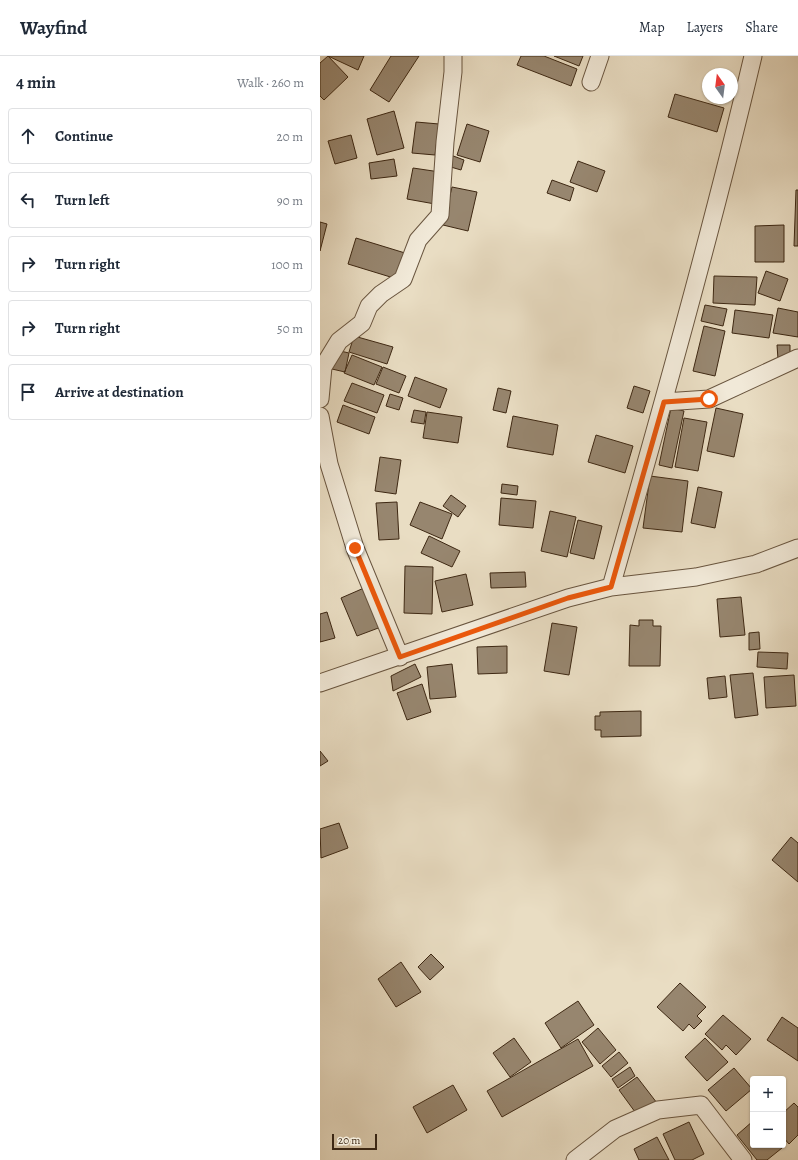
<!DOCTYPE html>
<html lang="en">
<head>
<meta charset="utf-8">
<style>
	:root { --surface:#fff; --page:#f2f2f3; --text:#1f2937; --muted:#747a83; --line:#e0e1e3 }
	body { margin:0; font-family:Alegreya,serif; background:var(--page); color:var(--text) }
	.controls { position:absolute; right:12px; bottom:12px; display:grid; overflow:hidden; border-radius:4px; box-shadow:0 1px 3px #0004 }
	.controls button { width:36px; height:36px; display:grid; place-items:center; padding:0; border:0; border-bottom:1px solid var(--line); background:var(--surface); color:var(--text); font:20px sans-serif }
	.compass { position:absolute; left:382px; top:12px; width:36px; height:36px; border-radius:50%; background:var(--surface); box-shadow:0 1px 3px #0004; rotate:346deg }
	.scale { position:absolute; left:12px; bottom:10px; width:45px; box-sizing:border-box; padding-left:4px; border:2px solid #3e2813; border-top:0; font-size:11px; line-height:14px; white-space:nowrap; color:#3e2813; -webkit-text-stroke:3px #f1e9d8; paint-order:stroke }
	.stop { position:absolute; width:12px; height:12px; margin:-9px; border:3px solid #ea580c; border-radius:50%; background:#fff }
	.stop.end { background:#ea580c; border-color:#fff; box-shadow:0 1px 4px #0008 }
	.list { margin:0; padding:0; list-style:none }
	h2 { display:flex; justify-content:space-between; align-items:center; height:52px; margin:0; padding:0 16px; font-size:17px }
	h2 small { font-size:13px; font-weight:400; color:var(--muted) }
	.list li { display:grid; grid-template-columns:26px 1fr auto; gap:12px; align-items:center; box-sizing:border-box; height:56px; margin:0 8px 8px; padding:0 8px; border:1px solid var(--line); border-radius:4px }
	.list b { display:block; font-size:15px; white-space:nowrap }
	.list em { font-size:13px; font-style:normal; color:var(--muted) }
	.icon { flex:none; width:22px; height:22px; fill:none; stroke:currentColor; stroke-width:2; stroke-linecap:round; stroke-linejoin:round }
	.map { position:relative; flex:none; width:478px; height:1104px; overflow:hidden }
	header { display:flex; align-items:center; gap:24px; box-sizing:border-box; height:56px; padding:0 20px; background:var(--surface); border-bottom:1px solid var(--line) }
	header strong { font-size:19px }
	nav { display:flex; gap:22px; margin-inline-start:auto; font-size:14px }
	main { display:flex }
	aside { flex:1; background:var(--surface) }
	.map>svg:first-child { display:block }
</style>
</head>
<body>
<header>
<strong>Wayfind</strong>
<nav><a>Map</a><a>Layers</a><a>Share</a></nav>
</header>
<main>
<aside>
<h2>4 min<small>Walk · 260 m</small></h2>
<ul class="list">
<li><svg class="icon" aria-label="ahead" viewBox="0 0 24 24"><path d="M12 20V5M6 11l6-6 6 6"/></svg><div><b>Continue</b></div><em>20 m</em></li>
<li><svg class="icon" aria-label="left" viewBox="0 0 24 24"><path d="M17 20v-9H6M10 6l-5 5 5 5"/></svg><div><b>Turn left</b></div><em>90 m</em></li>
<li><svg class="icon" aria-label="right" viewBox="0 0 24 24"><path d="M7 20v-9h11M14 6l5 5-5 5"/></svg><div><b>Turn right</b></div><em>100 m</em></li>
<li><svg class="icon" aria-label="right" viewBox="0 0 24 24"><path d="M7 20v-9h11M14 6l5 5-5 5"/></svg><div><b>Turn right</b></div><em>50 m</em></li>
<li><svg class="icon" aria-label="arrive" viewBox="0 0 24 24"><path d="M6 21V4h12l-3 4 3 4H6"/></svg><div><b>Arrive at destination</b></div></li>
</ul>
</aside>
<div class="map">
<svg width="478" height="1104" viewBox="0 0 478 1104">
	<rect width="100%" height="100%" fill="#e9ddc3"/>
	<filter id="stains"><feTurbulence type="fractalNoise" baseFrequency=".005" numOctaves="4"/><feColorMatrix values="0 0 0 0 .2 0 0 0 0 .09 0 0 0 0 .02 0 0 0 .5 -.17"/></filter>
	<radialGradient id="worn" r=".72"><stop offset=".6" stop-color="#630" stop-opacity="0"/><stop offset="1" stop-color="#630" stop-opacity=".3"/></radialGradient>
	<path fill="#97866f" stroke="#3e2813" d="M 8,0 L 44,0 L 38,14 Z
		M 8,0 L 28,21 L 4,44 L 0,40 L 0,7 Z
		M 71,0 L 99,0 L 69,46 L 50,34 Z
		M 201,0 L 224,0 L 257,13 L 251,30 L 197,9 Z
		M 234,0 L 263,0 L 259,10 Z
		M 355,38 L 404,52 L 397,76 L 348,61 Z
		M 74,55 L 84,92 L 57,99 L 47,63 Z
		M 96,66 L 119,68 L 115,99 L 92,97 Z
		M 147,68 L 169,75 L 160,106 L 137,99 Z
		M 31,79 L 37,102 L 15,108 L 8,85 Z
		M 128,98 L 144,104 L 141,114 L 124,109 Z
		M 74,103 L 77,120 L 51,123 L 49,107 Z
		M 258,105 L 285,115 L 277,136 L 250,126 Z
		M 93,112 L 120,116 L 115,148 L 87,143 Z
		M 232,124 L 254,132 L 250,145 L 227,137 Z
		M 132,131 L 157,136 L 148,175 L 123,169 Z
		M 476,134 L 478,134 L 478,190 L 474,190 Z
		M 0,166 L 7,168 L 0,195 Z
		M 464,169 L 464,206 L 435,206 L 435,170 Z
		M 36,182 L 85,197 L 77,223 L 28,208 Z
		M 446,215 L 468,223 L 460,245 L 438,237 Z
		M 394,220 L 437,221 L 435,249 L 393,247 Z
		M 385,249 L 407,253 L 403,270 L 381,265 Z
		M 458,252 L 478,256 L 478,281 L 453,277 Z
		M 415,254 L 453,259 L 449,282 L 412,277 Z
		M 384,270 L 405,275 L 395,320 L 373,315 Z
		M 34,280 L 73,291 L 67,308 L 29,296 Z
		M 457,289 L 470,289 L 470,303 L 458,303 Z
		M 16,294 L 29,297 L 25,316 L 12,313 Z
		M 32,299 L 62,311 L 54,329 L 24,317 Z
		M 63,311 L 86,320 L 79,337 L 56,328 Z
		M 95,321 L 127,333 L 120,352 L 88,340 Z
		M 32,327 L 64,339 L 57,357 L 24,345 Z
		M 314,330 L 330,335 L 323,357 L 307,352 Z
		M 178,332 L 191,335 L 186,357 L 173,354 Z
		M 70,338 L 83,342 L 79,354 L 66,350 Z
		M 23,349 L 55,361 L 49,378 L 17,366 Z
		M 351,352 L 364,355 L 352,412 L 339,409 Z
		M 396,352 L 423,358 L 414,401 L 387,395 Z
		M 94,354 L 106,356 L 104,368 L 91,366 Z
		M 107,356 L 142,361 L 138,387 L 103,382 Z
		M 193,360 L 238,369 L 233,399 L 187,391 Z
		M 364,362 L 387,366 L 378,415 L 355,411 Z
		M 276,379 L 313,390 L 305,417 L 268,406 Z
		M 60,401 L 81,404 L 76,438 L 55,435 Z
		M 330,420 L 368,425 L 362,476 L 323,472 Z
		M 182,428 L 198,430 L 197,439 L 181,437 Z
		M 378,431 L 402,436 L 395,472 L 371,467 Z
		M 131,439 L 146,450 L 138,461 L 123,450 Z
		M 181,442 L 216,445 L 213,472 L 179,469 Z
		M 77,446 L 79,483 L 59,484 L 56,447 Z
		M 100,446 L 132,458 L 122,483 L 90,469 Z
		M 230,455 L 256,461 L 247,501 L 221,495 Z
		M 258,464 L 282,470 L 274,503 L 250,497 Z
		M 109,480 L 140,495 L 132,511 L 101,497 Z
		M 85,510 L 113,511 L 112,558 L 84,557 Z
		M 205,516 L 206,531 L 171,532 L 170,517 Z
		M 146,518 L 153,549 L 122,556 L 115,525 Z
		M 44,532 L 61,571 L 37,580 L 21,542 Z
		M 421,541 L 425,579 L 400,581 L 397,543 Z
		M 7,556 L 15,582 L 0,586 L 0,558 Z
		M 319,564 L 333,564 L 333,570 L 341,570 L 340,610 L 309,610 L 310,569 L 319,570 Z
		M 232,567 L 257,571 L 249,619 L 224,615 Z
		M 439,576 L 440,593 L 429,594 L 429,577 Z
		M 187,590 L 187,617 L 158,618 L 157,591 Z
		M 438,596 L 468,597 L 467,613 L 437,611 Z
		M 95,608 L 101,621 L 73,635 L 71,620 Z
		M 132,608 L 136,641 L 110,643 L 107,611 Z
		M 433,617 L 438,659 L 415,662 L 410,619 Z
		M 474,619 L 476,650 L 446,652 L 444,621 Z
		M 405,620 L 407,641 L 389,643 L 387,622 Z
		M 102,628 L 111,656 L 87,664 L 77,637 Z
		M 321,655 L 321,680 L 281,681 L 281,674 L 275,674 L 275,660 L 280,660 L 280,656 Z
		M 0,695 L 8,705 L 0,710 Z
		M 19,767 L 28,792 L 1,802 L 0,773 Z
		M 471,781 L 478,787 L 478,826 L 452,804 Z
		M 111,898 L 124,911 L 110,924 L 98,911 Z
		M 81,906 L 101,936 L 76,951 L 58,923 Z
		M 360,927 L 386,951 L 377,960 L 382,965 L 374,973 L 369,968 L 363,975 L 337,951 Z
		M 258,945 L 274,969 L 241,992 L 225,967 Z
		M 403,959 L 431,983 L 416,999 L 406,989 L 402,994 L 385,978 Z
		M 462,961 L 478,972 L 478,1005 L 447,984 Z
		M 278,972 L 296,994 L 280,1008 L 262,986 Z
		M 194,982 L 211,1006 L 190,1021 L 173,997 Z
		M 385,982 L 408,1006 L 387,1025 L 365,1001 Z
		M 258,983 L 273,1010 L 182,1061 L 167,1035 Z
		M 299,996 L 308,1007 L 291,1021 L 282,1010 Z
		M 310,1011 L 315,1020 L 298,1032 L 292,1023 Z
		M 414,1012 L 432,1033 L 406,1055 L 388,1034 Z
		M 317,1021 L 337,1047 L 318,1060 L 299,1034 Z
		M 133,1029 L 147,1054 L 107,1077 L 93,1051 Z
		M 474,1047 L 478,1051 L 478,1079 L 469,1088 L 463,1081 L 463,1057 Z
		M 433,1065 L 433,1089 L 460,1089 L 462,1092 L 447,1104 L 437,1104 L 417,1079 Z
		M 369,1066 L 384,1098 L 372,1104 L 355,1104 L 343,1078 Z
		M 337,1081 L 349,1104 L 319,1104 L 314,1093 Z"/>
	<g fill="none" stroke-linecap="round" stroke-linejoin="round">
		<defs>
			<path id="minor" d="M 271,26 L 280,0
				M 0,343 L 3,311 L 19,285 L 42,267 L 49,250 L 61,238 L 83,223 L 98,184 L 120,159 L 125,86 L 133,16 L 133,0
				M 344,346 L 389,343 L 478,302
				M 0,360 L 9,408 L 35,492 L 80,601
				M 291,531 C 341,355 391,178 433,0
				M 0,627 L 248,542 L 291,531 L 376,521 L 436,508 L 478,492
				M 255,1104 L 295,1073 L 338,1054 L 381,1049 L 423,1104"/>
		</defs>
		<use href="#minor" stroke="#69553f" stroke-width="19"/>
		<use href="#minor" stroke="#f1e9d8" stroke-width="17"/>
	</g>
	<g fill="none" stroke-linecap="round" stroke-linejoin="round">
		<path stroke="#ea580c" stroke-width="5" d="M 35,492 L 80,601 L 248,542 L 291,531 L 344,346 L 389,343"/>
	</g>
	<rect width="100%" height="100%" filter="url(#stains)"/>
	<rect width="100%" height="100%" fill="url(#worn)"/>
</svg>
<div class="controls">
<button>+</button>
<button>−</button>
</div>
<svg class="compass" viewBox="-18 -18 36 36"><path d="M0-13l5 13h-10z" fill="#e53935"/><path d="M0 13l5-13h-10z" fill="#747a83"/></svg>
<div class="scale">20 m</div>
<div class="stop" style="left:389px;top:343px"></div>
<div class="stop end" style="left:35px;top:492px"></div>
</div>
</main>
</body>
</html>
